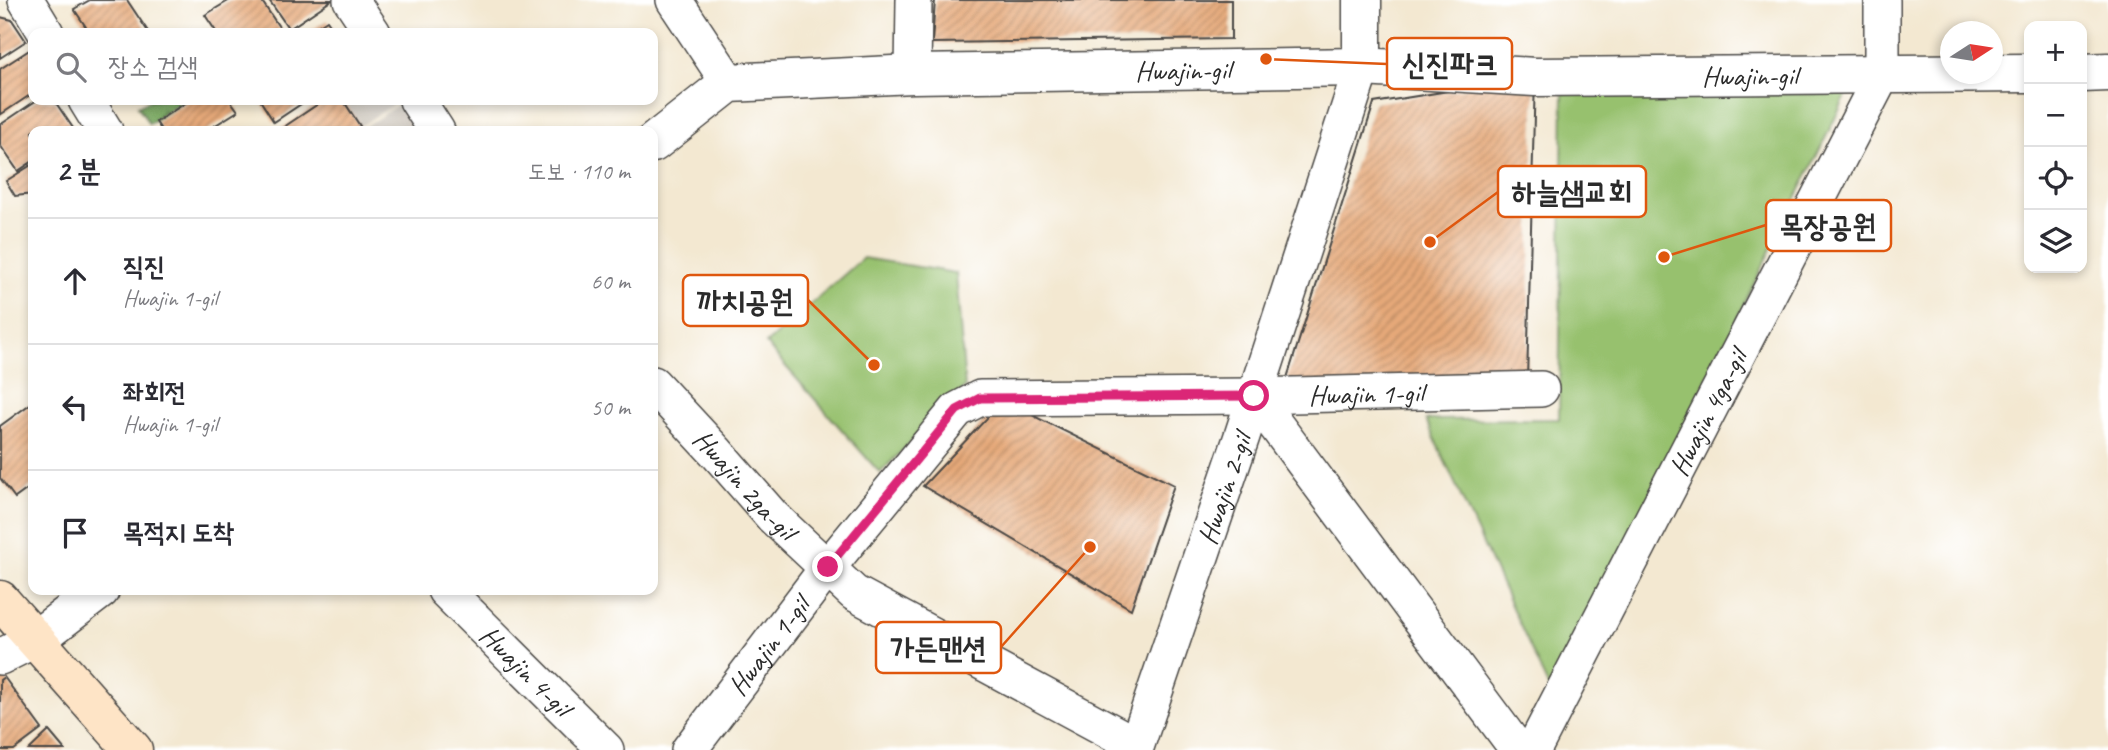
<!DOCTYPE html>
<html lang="ko">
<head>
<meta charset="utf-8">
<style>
	:root { --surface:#fff; --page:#f7f7f7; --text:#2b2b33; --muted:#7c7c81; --line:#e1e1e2 }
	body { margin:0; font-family:Caveat,"Poor Story",sans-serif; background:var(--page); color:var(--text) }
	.controls { position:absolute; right:21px; top:21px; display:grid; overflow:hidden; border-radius:14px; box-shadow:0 4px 10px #0003 }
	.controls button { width:63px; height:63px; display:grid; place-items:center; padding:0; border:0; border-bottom:2px solid var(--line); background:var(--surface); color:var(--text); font:35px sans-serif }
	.compass { position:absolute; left:1940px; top:21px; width:63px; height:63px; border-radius:50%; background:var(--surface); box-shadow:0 4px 10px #0003; rotate:78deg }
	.stop { position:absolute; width:21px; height:21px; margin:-16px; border:5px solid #db2777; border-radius:50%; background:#fff }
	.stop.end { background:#db2777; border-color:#fff; box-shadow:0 2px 7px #0008 }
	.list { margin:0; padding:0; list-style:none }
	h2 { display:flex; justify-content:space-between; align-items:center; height:91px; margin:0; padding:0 28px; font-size:30px }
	h2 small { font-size:23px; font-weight:400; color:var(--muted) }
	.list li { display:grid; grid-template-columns:46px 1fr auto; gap:21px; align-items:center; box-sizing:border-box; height:126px; padding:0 28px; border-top:2px solid var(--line) }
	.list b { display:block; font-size:26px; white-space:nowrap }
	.list p { margin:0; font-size:23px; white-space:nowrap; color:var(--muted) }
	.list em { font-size:23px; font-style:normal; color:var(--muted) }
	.icon { flex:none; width:38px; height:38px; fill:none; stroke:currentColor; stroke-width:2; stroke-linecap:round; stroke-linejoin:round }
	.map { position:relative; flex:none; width:2108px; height:750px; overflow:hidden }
	.search { position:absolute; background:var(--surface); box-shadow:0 4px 10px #0003; left:28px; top:28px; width:630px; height:77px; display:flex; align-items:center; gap:18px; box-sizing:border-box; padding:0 24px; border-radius:14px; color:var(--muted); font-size:26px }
	.panel { position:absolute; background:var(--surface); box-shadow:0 4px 10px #0003; left:28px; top:126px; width:630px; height:469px; border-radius:14px }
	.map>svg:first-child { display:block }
</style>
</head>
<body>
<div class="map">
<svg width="2108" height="750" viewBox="0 0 2108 750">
	<defs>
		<pattern id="forest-firs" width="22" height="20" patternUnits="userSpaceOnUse" patternTransform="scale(1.75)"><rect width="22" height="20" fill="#79a761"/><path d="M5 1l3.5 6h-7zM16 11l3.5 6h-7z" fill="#638850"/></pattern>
		<pattern id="building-hatch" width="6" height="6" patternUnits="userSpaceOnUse" patternTransform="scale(1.75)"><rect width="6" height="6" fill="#e6a979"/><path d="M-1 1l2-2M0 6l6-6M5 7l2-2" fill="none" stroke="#bb8a63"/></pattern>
	</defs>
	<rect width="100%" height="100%" fill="#fff"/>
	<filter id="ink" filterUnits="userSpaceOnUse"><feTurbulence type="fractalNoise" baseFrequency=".0143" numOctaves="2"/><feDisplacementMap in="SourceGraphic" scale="14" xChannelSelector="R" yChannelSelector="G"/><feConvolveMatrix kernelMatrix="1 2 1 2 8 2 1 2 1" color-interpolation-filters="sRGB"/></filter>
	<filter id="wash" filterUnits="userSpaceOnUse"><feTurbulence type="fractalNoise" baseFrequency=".00686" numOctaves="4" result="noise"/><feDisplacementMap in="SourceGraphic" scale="28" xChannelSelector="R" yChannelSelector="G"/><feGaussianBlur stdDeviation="1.57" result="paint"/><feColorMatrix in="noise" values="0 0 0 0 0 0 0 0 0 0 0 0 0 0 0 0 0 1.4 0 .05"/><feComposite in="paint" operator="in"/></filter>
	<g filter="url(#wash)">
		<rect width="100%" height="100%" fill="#f3e8d1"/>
		<path fill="#cac3b8" d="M 324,100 L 400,100 L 353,131 L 278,131 Z
			M 401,103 L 419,131 L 358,131 Z"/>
		<path fill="url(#forest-firs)" stroke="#526946" stroke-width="2" d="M 150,100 L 184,100 L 149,124 L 138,106 Z"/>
		<path fill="#97c16e" stroke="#61764c" stroke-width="2" d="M 1563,91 L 1847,94 L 1552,695 L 1426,420 L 1559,419 Z
			M 863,258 L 956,273 L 965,387 L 880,473 L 766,344 Z"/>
		<g id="blocks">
			<path fill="url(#building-hatch)" d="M 90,0 L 127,0 L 149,33 L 90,33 L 74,9 Z
				M 230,0 L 261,0 L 283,33 L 217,33 L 205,15 Z
				M 269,0 L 332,0 L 289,29 Z
				M 935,0 L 1231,0 L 1231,39 L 932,43 Z
				M 0,17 L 12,20 L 26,41 L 0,58 Z
				M 327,20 L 336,33 L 307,33 Z
				M 31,49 L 33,53 L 33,93 L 0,115 L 0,69 Z
				M 1535,77 L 1527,381 L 1282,394 L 1374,103 Z
				M 37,100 L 54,100 L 75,131 L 33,131 L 33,161 L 18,171 L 0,145 L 0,125 Z
				M 190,100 L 230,100 L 238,111 L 206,131 L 162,131 L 156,122 Z
				M 260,100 L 307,100 L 274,122 Z
				M 324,100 L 343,100 L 360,126 L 353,131 L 278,131 Z
				M 33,164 L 33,194 L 15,196 L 6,181 Z
				M 1003,401 L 1174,485 L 1131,609 L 923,486 Z
				M 33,402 L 33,485 L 15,498 L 0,478 L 0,426 Z
				M 4,677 L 42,729 L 14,750 L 0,750 L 0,680 Z
				M 49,731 L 65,750 L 29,750 Z"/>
		</g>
	</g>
	<g filter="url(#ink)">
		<use href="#blocks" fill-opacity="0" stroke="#494744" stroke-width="2"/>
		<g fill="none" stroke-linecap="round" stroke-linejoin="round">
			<defs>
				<g id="minor">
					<path d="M 26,0 L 46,33"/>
					<path d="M 351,0 L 373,33"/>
					<path d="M 674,0 L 729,83"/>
					<path d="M 913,74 L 914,0"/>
					<path d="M 86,100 L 105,131"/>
					<path d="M 417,100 L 437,131"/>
					<path id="s1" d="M 653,384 L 717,453 L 773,517 L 854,593 L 1136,745"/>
					<path d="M 1254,396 L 1518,750"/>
					<path id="s2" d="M 445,590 L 606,750"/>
					<path d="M 0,657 L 36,639"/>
					<path id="s3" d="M 689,750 L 828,567 L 957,410 L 980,398 L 1254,396 L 1541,389"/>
					<path id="s4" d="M 1135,750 L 1242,436 L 1362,67"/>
					<path id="s5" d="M 1533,750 L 1882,75 L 1882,0"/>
				</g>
				<g id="tertiary">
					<path d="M 1362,0 L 1362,67"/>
					<path d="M 2082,73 L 2108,72"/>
					<path id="s6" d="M 653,143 L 729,83 L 913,74 L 1362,67 L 1535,77 L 2029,73"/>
					<path d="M 36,639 L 100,590"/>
				</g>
				<path id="secondary" d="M 0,600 L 133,750"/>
			</defs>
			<use href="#minor" stroke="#494744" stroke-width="38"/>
			<use href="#tertiary" stroke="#494744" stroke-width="41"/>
			<use href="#secondary" stroke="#494744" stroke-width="41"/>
			<use href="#minor" stroke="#fff" stroke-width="35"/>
			<use href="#tertiary" stroke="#fff" stroke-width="38"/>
			<use href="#secondary" stroke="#fee4c6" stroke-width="38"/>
		</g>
	</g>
	<g fill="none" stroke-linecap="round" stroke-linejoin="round" filter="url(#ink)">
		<path stroke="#db2777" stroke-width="9" d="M 828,567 L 957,410 L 980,398 L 1254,396"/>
	</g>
	<g text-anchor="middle" stroke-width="5" stroke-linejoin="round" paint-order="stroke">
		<g font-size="28" fill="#2b2b2b" stroke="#fff">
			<text dy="10" stroke="none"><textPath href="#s6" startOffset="551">Hwajin-gil</textPath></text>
			<text dy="10" stroke="none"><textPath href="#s6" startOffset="1118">Hwajin-gil</textPath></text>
			<text dy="10" stroke="none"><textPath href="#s3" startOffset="845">Hwajin 1-gil</textPath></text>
			<text dy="10" stroke="none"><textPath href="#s5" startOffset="380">Hwajin 4ga-gil</textPath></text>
			<text dy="10" stroke="none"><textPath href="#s1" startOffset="136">Hwajin 2ga-gil</textPath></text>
			<text dy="10" stroke="none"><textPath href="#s4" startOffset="276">Hwajin 2-gil</textPath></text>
			<text dy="10" stroke="none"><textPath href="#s3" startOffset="131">Hwajin 1-gil</textPath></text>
			<text dy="10" stroke="none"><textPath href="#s2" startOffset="114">Hwajin 4-gil</textPath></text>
		</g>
	</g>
	<path fill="none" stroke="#df570e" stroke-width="2.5" d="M1266 59L1387 64M1430 242L1498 192M1664 257L1766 225M874 365L808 300M1090 547L1001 647"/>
	<g fill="#df570e" stroke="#fff" stroke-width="2.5">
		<circle cx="1266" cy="59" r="7"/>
		<circle cx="1430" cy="242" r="7"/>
		<circle cx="1664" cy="257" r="7"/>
		<circle cx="874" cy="365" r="7"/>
		<circle cx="1090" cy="547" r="7"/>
	</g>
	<g fill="#fff" stroke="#df570e" stroke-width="2.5">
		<rect x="1387" y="38" width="125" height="51" rx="7"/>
		<rect x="1498" y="166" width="148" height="51" rx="7"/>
		<rect x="1766" y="200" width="125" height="51" rx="7"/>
		<rect x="683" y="275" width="125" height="51" rx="7"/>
		<rect x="876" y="622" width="125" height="51" rx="7"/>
	</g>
	<g font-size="30" text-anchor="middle" font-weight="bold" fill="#2b2b2b">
		<text x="1450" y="74">신진파크</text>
		<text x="1572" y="202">하늘샘교회</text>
		<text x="1828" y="236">목장공원</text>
		<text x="745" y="311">까치공원</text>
		<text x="938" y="658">가든맨션</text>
	</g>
</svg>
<div class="controls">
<button>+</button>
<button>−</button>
<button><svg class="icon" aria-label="locate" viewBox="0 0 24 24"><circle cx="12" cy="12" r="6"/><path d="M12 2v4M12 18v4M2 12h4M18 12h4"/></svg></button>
<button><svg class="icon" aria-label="layers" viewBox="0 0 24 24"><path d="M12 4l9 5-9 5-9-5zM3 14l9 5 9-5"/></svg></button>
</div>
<svg class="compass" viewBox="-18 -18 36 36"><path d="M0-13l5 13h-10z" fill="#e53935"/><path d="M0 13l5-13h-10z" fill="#7c7c81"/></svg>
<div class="stop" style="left:1254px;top:396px"></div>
<div class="stop end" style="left:828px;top:567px"></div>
<div class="search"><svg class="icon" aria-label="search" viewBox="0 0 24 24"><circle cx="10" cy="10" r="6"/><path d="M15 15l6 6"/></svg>장소 검색</div>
<section class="panel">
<h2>2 분<small>도보 · 110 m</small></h2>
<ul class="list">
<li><svg class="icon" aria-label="ahead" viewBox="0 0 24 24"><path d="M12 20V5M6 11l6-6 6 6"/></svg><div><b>직진</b><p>Hwajin 1-gil</p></div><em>60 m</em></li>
<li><svg class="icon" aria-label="left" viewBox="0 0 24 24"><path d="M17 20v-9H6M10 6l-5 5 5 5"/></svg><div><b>좌회전</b><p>Hwajin 1-gil</p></div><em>50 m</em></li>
<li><svg class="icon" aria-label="arrive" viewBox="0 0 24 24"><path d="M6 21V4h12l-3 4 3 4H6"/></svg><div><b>목적지 도착</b></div></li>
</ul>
</section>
</div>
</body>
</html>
